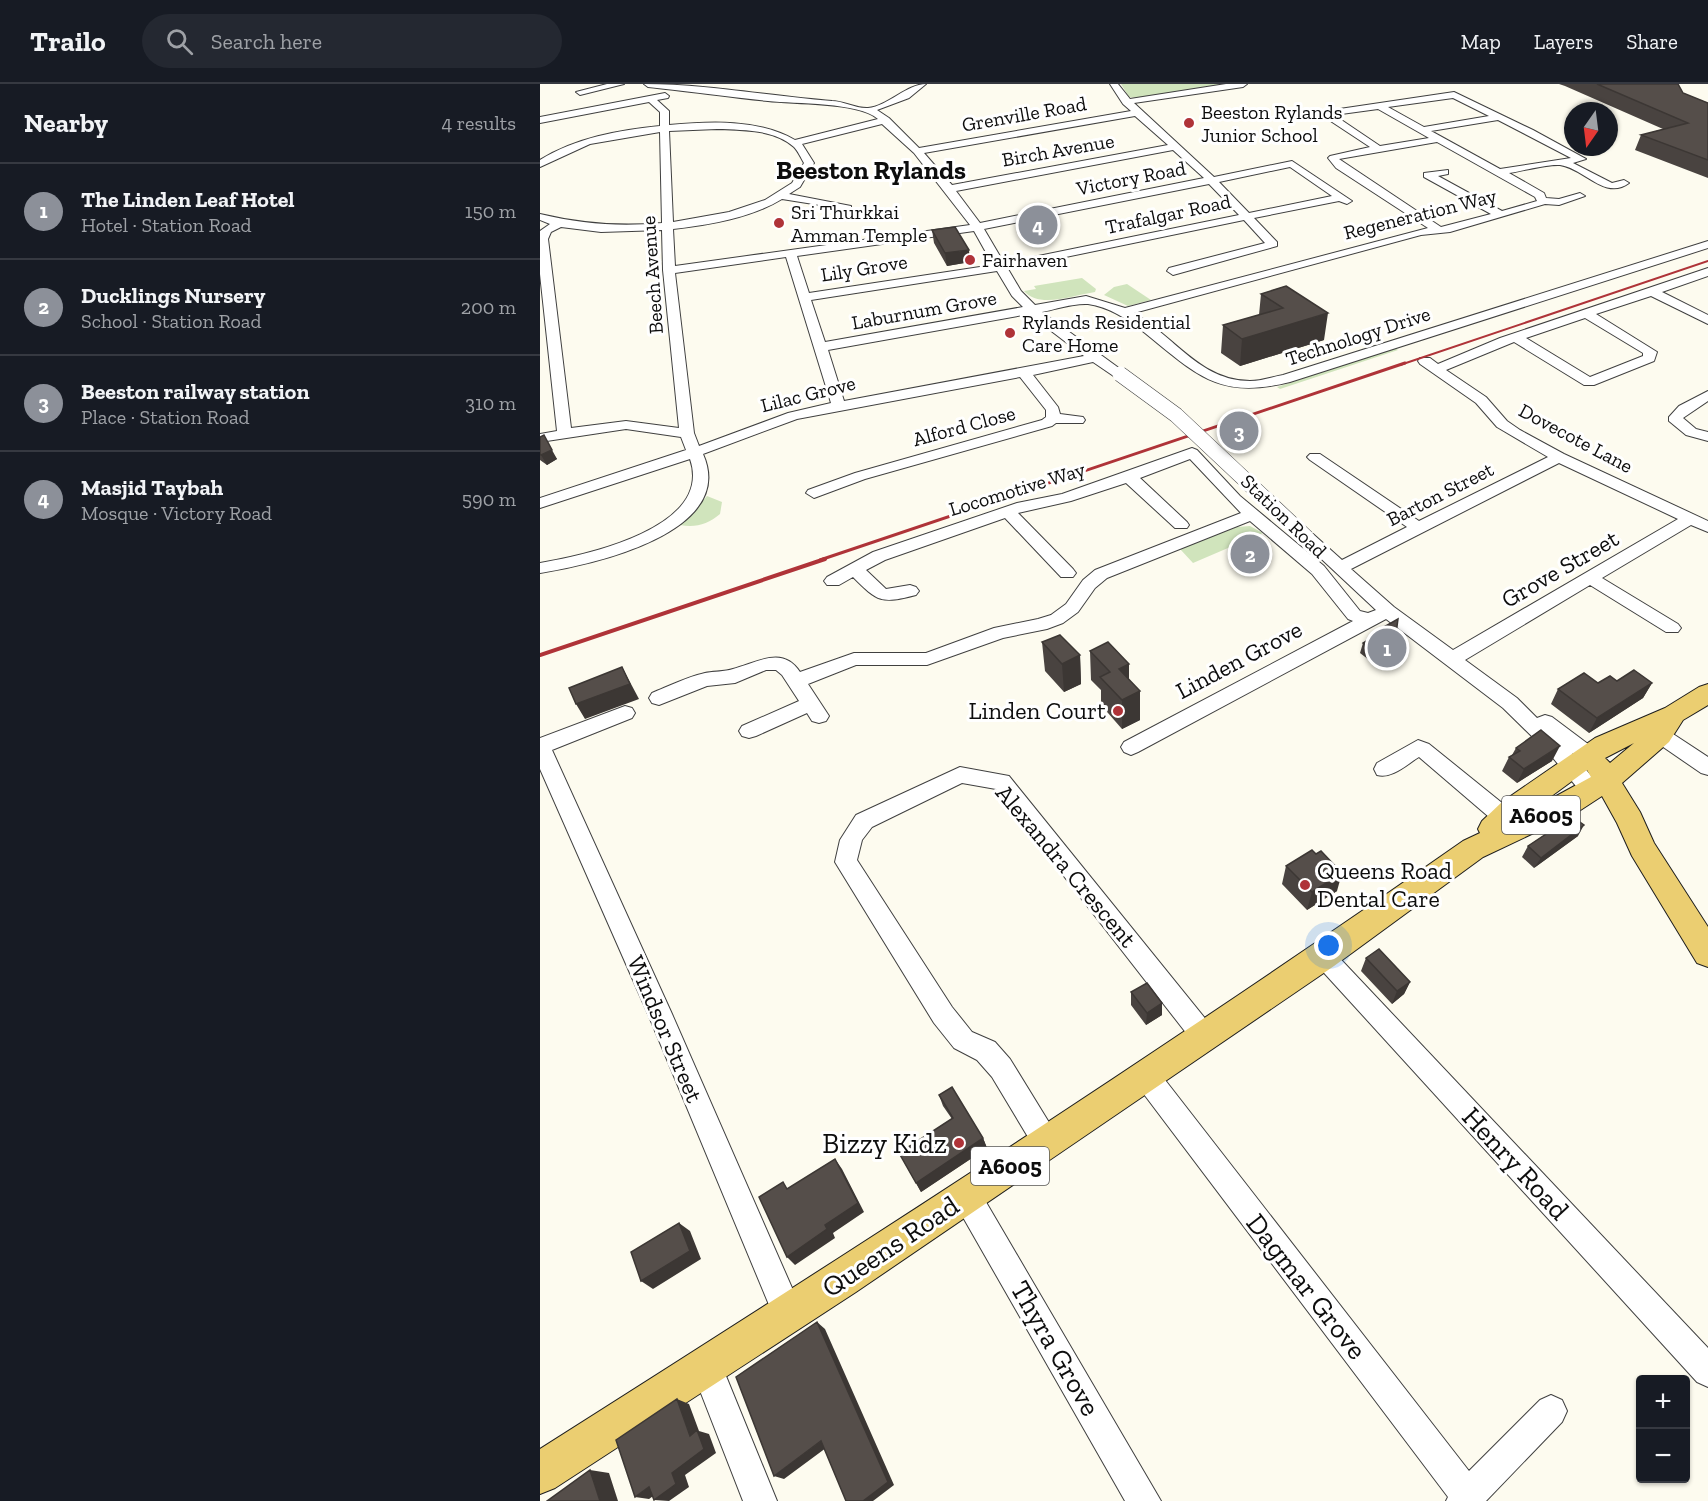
<!DOCTYPE html>
<html lang="en">
<head>
<meta charset="utf-8">
<style>
	:root { --surface:#171b24; --page:#242831; --text:#f1f3f6; --muted:#9ea1a6; --line:#363941; --accent:#8c9099 }
	body { margin:0; font-family:"Zilla Slab",serif; background:var(--page); color:var(--text) }
	.controls { position:absolute; right:18px; bottom:18px; display:grid; overflow:hidden; border-radius:6px; box-shadow:0 2px 4px #0004 }
	.controls button { width:54px; height:54px; display:grid; place-items:center; padding:0; border:0; border-bottom:2px solid var(--line); background:var(--surface); color:var(--text); font:30px sans-serif }
	.compass { position:absolute; left:1024px; top:18px; width:54px; height:54px; border-radius:50%; background:var(--surface); box-shadow:0 2px 4px #0004; rotate:194deg }
	.you { position:absolute; left:789px; top:862px; width:21px; height:21px; margin:-15px; border:4px solid #fff; border-radius:50%; background:#1a73e8; box-shadow:0 0 0 9px #1a73e833 }
	.badge { display:grid; place-items:center; width:39px; height:39px; border-radius:50%; background:var(--accent); color:#fff; font-size:20px; font-weight:700 }
	.pin { position:absolute; translate:-50% -50%; border:3px solid #fff; box-shadow:0 2px 6px #0006 }
	.list { margin:0; padding:0; list-style:none }
	h2 { display:flex; justify-content:space-between; align-items:center; height:78px; margin:0; padding:0 24px; font-size:26px }
	h2 small { font-size:20px; font-weight:400; color:var(--muted) }
	.list li { display:grid; grid-template-columns:39px 1fr auto; gap:18px; align-items:center; box-sizing:border-box; height:96px; padding:0 24px; border-top:2px solid var(--line) }
	.list b { display:block; font-size:22px; white-space:nowrap }
	.list p { margin:0; font-size:20px; white-space:nowrap; color:var(--muted) }
	.list em { font-size:20px; font-style:normal; color:var(--muted) }
	.icon { flex:none; width:33px; height:33px; fill:none; stroke:currentColor; stroke-width:2; stroke-linecap:round; stroke-linejoin:round }
	.map { position:relative; flex:none; width:1168px; height:1417px; overflow:hidden }
	header { display:flex; align-items:center; gap:36px; box-sizing:border-box; height:84px; padding:0 30px; background:var(--surface); border-bottom:2px solid var(--line) }
	header strong { font-size:28px }
	nav { display:flex; gap:33px; margin-inline-start:auto; font-size:21px }
	.search { width:420px; height:54px; background:var(--page); display:flex; align-items:center; gap:15px; box-sizing:border-box; padding:0 21px; border-radius:33px; color:var(--muted); font-size:22px }
	main { display:flex }
	aside { flex:1; background:var(--surface) }
	.map>svg:first-child { display:block }
</style>
</head>
<body>
<header>
<strong>Trailo</strong>
<div class="search"><svg class="icon" aria-label="search" viewBox="0 0 24 24"><circle cx="10" cy="10" r="6"/><path d="M15 15l6 6"/></svg>Search here</div>
<nav><a>Map</a><a>Layers</a><a>Share</a></nav>
</header>
<main>
<aside>
<h2>Nearby<small>4 results</small></h2>
<ul class="list">
<li><span class="badge">1</span><div><b>The Linden Leaf Hotel</b><p>Hotel · Station Road</p></div><em>150 m</em></li>
<li><span class="badge">2</span><div><b>Ducklings Nursery</b><p>School · Station Road</p></div><em>200 m</em></li>
<li><span class="badge">3</span><div><b>Beeston railway station</b><p>Place · Station Road</p></div><em>310 m</em></li>
<li><span class="badge">4</span><div><b>Masjid Taybah</b><p>Mosque · Victory Road</p></div><em>590 m</em></li>
</ul>
</aside>
<div class="map">
<svg width="1168" height="1417" viewBox="0 0 1168 1417">
	<rect width="100%" height="100%" fill="#fdfbef"/>
	<path fill="#d0e4bc" d="M 581,0 L 688,0 L 597,14 L 589,13 Z
		M 542,194 L 556,205 L 555,208 C 534,211 499,225 484,207 L 496,205 L 494,202 Z
		M 587,200 L 611,216 L 588,222 L 564,211 L 574,203 Z
		M 855,264 L 858,266 L 740,305 L 737,303 Z
		M 167,412 L 182,418 L 180,430 C 168,440 156,444 140,441 Z
		M 710,442 L 723,449 L 653,479 L 640,465 L 697,443 Z"/>
	<g fill="none" stroke-linecap="round" stroke-linejoin="round">
		<defs>
			<path id="minor" d="M 67,0 L 84,0 L 40,11 L 36,8 Z
				M 104,0 C 166,0 229,12 292,17 C 303,17 317,25 328,24 C 348,22 367,0 386,0 L 369,14 L 337,26 L 349,34 L 379,64 L 591,27 L 583,20 L 570,0 L 578,0 L 590,15 L 686,0 L 707,0 L 703,3 L 594,19 L 674,93 L 752,77 L 812,117 L 807,120 L 799,117 L 714,134 L 737,158 L 737,162 L 633,191 L 627,187 L 629,184 L 725,159 L 704,136 L 468,185 L 481,207 L 495,221 L 546,212 L 585,224 L 888,144 L 796,84 L 788,74 L 790,72 L 830,63 L 783,32 L 781,30 L 786,27 L 914,8 L 993,46 L 1046,75 L 1033,79 L 1072,99 L 1084,96 L 1089,99 C 1065,117 1044,84 1020,81 C 1007,80 982,87 969,89 L 1004,109 L 1006,114 L 1019,115 L 1040,109 L 1045,112 L 1019,121 L 1005,120 L 910,148 L 881,151 L 594,229 C 633,251 660,297 710,297 C 721,297 732,293 743,291 L 1168,157 L 1168,164 L 750,298 C 679,316 657,291 605,249 C 588,235 569,223 548,220 C 534,219 516,225 502,228 L 587,290 L 585,293 L 575,293 L 553,278 L 493,291 L 518,323 L 520,330 L 543,333 L 545,336 L 543,339 L 516,339 L 512,342 L 325,395 L 274,414 L 266,409 L 268,406 L 315,389 L 502,336 L 506,333 L 506,326 L 480,293 L 257,335 L 163,370 C 198,449 51,481 0,489 L 0,479 C 46,471 174,444 150,375 L 0,424 L 0,414 L 146,366 L 141,353 L 86,345 L 0,358 L 0,350 L 17,347 L 0,190 L 0,147 L 10,140 L 0,136 L 0,130 C 42,140 79,143 122,139 L 120,48 L 50,60 L 0,83 L 0,76 C 35,54 79,46 120,42 L 120,28 L 109,18 L 0,39 L 0,33 L 125,9 L 129,12 L 128,14 L 117,16 L 129,27 L 129,41 C 171,37 218,35 255,56 L 338,35 C 319,18 255,20 228,17 C 188,13 148,7 108,3 ZM 913,14 L 949,32 L 884,43 L 848,23 ZM 838,25 L 889,54 L 840,62 L 794,31 ZM 595,32 L 628,61 L 412,101 L 384,69 ZM 958,36 L 1031,74 L 960,85 L 891,47 ZM 342,40 L 374,69 L 430,141 L 135,182 L 133,145 C 169,141 211,134 242,115 L 311,126 L 311,122 L 249,110 L 260,103 L 274,79 L 262,60 ZM 177,45 C 202,46 234,45 254,63 C 258,67 261,74 264,79 L 252,99 L 225,116 L 189,128 L 133,138 L 129,47 ZM 897,58 L 995,113 L 997,117 L 962,127 L 898,92 L 908,90 L 908,86 L 884,89 L 884,93 L 951,130 L 901,143 L 799,75 ZM 633,66 L 664,94 L 440,139 L 416,107 ZM 750,83 L 792,112 L 709,129 L 679,98 ZM 669,100 L 699,131 L 464,179 L 444,145 ZM 21,143 L 61,148 L 122,146 L 123,186 L 139,344 L 86,337 L 31,344 L 8,155 L 11,148 ZM 434,147 L 453,181 L 269,209 L 257,172 ZM 246,173 L 291,319 L 248,329 L 159,362 L 154,349 L 135,189 ZM 457,187 L 472,212 L 483,223 L 285,258 L 271,216 ZM 489,230 L 544,272 L 304,317 L 288,266 Z
				M 1168,184 L 1168,192 L 1122,208 L 1168,231 L 1168,240 L 1111,212 L 1056,230 L 1117,268 L 1114,277 L 1054,301 L 1044,301 L 974,258 L 906,286 L 946,313 L 967,337 L 980,346 L 1024,370 L 1168,437 L 1168,448 L 1151,441 L 1062,494 L 1138,540 L 1141,544 L 1138,548 L 1126,548 L 1050,501 L 925,576 L 977,614 L 997,634 L 1005,631 L 1012,633 L 1056,666 L 1059,671 L 1056,676 L 1049,679 L 1032,669 L 1058,700 L 1061,706 L 1058,712 L 1051,714 L 1044,712 L 1009,669 L 963,624 L 846,535 L 598,668 L 591,671 L 584,668 L 581,663 L 584,658 L 813,537 L 808,535 L 772,490 L 710,437 L 567,494 L 555,504 L 538,528 L 523,539 L 507,545 L 463,554 L 387,581 L 316,581 L 268,600 L 289,632 L 286,637 L 279,639 L 272,637 L 267,629 L 216,652 L 209,654 L 202,652 L 199,647 L 202,642 L 259,617 L 242,591 L 236,586 L 226,586 L 195,599 L 167,602 L 119,621 L 112,619 L 109,614 L 112,609 C 129,602 147,593 165,589 C 174,587 184,588 193,585 C 217,579 242,561 260,588 L 314,569 L 386,569 L 454,544 L 498,535 L 511,531 L 526,520 L 543,496 L 555,486 L 701,429 L 650,375 L 600,394 L 647,438 L 649,441 L 647,444 L 635,444 L 586,399 L 531,417 L 478,429 L 533,485 L 536,489 L 533,493 L 521,493 L 465,434 L 345,476 L 326,486 L 346,505 L 370,501 L 376,503 L 379,507 L 376,511 C 341,520 338,518 313,493 L 299,501 L 287,501 L 284,497 L 287,493 L 333,468 L 477,419 L 522,410 L 652,364 L 657,366 L 700,412 L 784,482 L 820,527 L 828,529 L 836,526 L 759,454 L 761,450 L 773,450 L 802,476 L 867,443 L 770,376 L 767,373 L 770,370 L 780,370 L 879,437 L 1008,373 L 957,343 L 936,319 L 880,280 L 878,277 L 880,274 L 890,274 L 898,280 L 960,254 ZM 1045,234 L 1103,269 L 1103,272 L 1050,293 L 986,254 ZM 1019,379 L 1138,435 L 913,566 L 854,523 L 811,485 Z
				M 1168,307 L 1168,317 L 1143,334 L 1156,345 L 1168,348 L 1168,357 L 1146,351 L 1129,337 L 1129,333 L 1139,322 Z
				M 85,622 L 92,624 L 95,629 L 92,634 L 12,666 L 132,930 L 263,1229 L 259,1240 L 248,1244 L 237,1240 L 108,930 L 0,685 L 0,654 Z
				M 1120,644 L 1127,646 L 1168,673 L 1168,691 L 1161,689 L 1113,656 L 1110,651 L 1113,646 Z
				M 878,656 L 889,660 L 972,727 L 975,733 L 972,739 L 964,741 L 956,739 L 879,673 C 866,681 852,695 837,691 L 834,685 L 837,679 Z
				M 420,683 L 469,692 L 672,943 L 676,951 L 672,959 L 663,963 L 654,959 L 456,705 L 422,699 L 332,743 L 322,756 L 317,776 L 412,923 L 432,948 L 455,958 L 470,975 L 521,1058 L 517,1068 L 507,1072 L 497,1068 L 452,993 L 437,976 L 414,964 L 394,939 L 295,778 L 300,756 L 316,731 Z
				M 783,861 L 791,865 L 1168,1264 L 1168,1303 L 1157,1298 L 775,879 L 771,872 L 775,865 Z
				M 606,980 L 615,983 L 929,1387 L 1000,1316 L 1011,1311 L 1022,1316 L 1027,1327 L 1022,1338 L 946,1417 L 906,1417 L 908,1413 L 597,1001 L 593,992 L 597,983 Z
				M 426,1097 L 436,1101 L 621,1417 L 585,1417 L 416,1121 L 412,1111 L 416,1101 Z
				M 166,1265 L 177,1270 L 237,1417 L 203,1417 L 150,1281 L 155,1270 Z"/>
			<path id="major" d="M 1168,600 L 1168,621 L 1143,636 L 1129,658 L 1082,699 L 1100,728 L 1114,759 L 1168,843 L 1168,883 L 1157,879 L 1092,772 L 1077,739 L 1062,712 L 1036,729 L 943,773 L 794,882 L 316,1208 L 15,1404 L 0,1410 L 0,1365 C 311,1168 621,968 923,757 L 940,749 L 938,745 L 942,737 L 962,718 L 1055,654 L 1125,624 L 1159,603 ZM 1094,659 L 1070,679 L 1065,674 ZM 1047,686 L 1051,693 L 998,722 Z"/>
		</defs>
		<use href="#minor" stroke="#404040" stroke-width="2"/>
		<use href="#major" stroke="#1e1e1e" stroke-width="2"/>
		<use href="#minor" fill="#fff" fill-rule="evenodd"/>
		<use href="#major" fill="#ebce71" fill-rule="evenodd"/>
		<path stroke="#af3338" stroke-width="2" d="M 860,281 L 1168,177"/>
		<path stroke="#af3338" stroke-width="3" d="M 280,476 L 865,279"/>
		<path stroke="#af3338" stroke-width="4" d="M 0,571 L 285,475"/>
		<defs>
			<path id="minor-bridge" d="M 580,290 L 636,331 L 767,454"/>
		</defs>
		<use href="#minor-bridge" stroke="#404040" stroke-width="16" stroke-linecap="butt"/>
		<use href="#minor-bridge" stroke="#fff" stroke-width="15"/>
	</g>
	<path fill="#494340" d="M 1019,0 L 1138,0 L 1143,9 L 1168,19 L 1168,94 L 1095,66 L 1101,51 L 1123,45 L 1025,2 Z
		M 392,146 L 430,178 L 407,182 L 394,159 Z
		M 746,202 L 784,256 L 700,282 L 681,269 L 683,241 L 719,231 L 721,210 Z
		M 0,353 L 17,375 L 7,381 L 0,376 Z
		M 835,548 L 854,565 L 851,575 L 847,571 L 833,579 L 820,569 L 823,559 L 834,553 Z
		M 502,558 L 540,571 L 541,600 L 524,608 L 505,587 Z
		M 550,567 L 589,595 L 600,636 L 582,645 L 561,621 L 561,606 L 551,596 Z
		M 1077,597 L 1112,599 L 1103,614 L 1049,649 L 1011,620 L 1018,605 Z
		M 976,664 L 1012,677 L 977,699 L 962,687 L 969,673 L 972,671 Z
		M 1015,738 L 1038,752 L 994,784 L 982,773 L 988,762 L 1010,747 Z
		M 746,782 L 797,807 L 767,826 L 742,800 Z
		M 826,874 L 870,898 L 864,910 L 852,920 L 821,887 Z
		M 591,908 L 622,919 L 622,931 L 606,941 L 591,921 Z
		M 399,1011 L 443,1054 L 447,1064 L 381,1108 L 359,1069 L 412,1035 L 403,1022 Z"/>
	<path fill="#3c3734" d="M 429,166 L 430,178 L 407,182 L 405,169 Z
		M 788,229 L 784,256 L 700,282 L 702,255 Z
		M 12,366 L 17,375 L 7,381 L 1,371 Z
		M 850,561 L 847,571 L 833,579 L 836,569 Z
		M 540,571 L 541,600 L 524,608 L 522,580 Z
		M 589,580 L 589,609 L 579,585 Z
		M 82,583 L 99,615 L 45,635 L 36,620 Z
		M 1112,599 L 1103,614 L 1049,649 L 1057,634 Z
		M 600,607 L 600,636 L 582,645 L 582,616 Z
		M 1020,662 L 1012,677 L 977,699 L 984,685 Z
		M 1044,741 L 1038,752 L 994,784 L 1001,774 Z
		M 802,789 L 797,807 L 767,826 L 772,808 Z
		M 870,898 L 864,910 L 852,920 L 857,907 Z
		M 622,919 L 622,931 L 606,941 L 607,929 Z
		M 443,1054 L 447,1064 L 381,1108 L 376,1099 Z
		M 295,1075 L 302,1085 L 324,1128 L 293,1149 L 295,1154 L 255,1181 L 247,1173 Z
		M 139,1139 L 150,1147 L 161,1175 L 113,1205 L 101,1197 Z
		M 277,1238 L 285,1245 L 354,1401 L 333,1417 L 323,1417 Z
		M 137,1315 L 149,1320 L 159,1347 L 169,1350 L 176,1369 L 145,1391 L 149,1403 L 129,1417 L 114,1416 L 132,1389 L 150,1352 Z
		M 281,1357 L 290,1361 L 244,1395 L 234,1392 Z
		M 50,1386 L 69,1389 L 78,1417 L 60,1417 Z
		M 109,1403 L 123,1405 L 109,1415 L 95,1413 Z"/>
	<path fill="#554e4a" stroke="#3c3734" stroke-width="1.5" d="M 1057,0 L 1138,0 L 1143,9 L 1168,19 L 1168,76 L 1101,51 L 1148,39 Z
		M 415,143 L 429,166 L 405,169 L 392,146 Z
		M 746,202 L 788,229 L 702,255 L 683,241 L 743,224 L 721,210 Z
		M 4,351 L 12,366 L 1,371 L 0,370 L 0,353 Z
		M 858,535 L 854,565 L 850,561 L 836,569 L 823,559 L 838,550 L 835,548 Z
		M 520,551 L 540,571 L 522,580 L 502,558 Z
		M 568,558 L 589,580 L 579,585 L 600,607 L 582,616 L 560,593 L 570,588 L 550,567 Z
		M 82,583 L 90,600 L 36,620 L 29,604 Z
		M 1094,586 L 1112,599 L 1057,634 L 1018,605 L 1044,589 L 1058,599 L 1070,592 L 1077,597 Z
		M 1001,646 L 1020,662 L 984,685 L 969,673 L 980,667 L 976,664 Z
		M 1030,731 L 1044,741 L 1001,774 L 988,762 L 1015,744 L 1015,738 Z
		M 772,766 L 776,770 L 781,767 L 802,789 L 772,808 L 746,782 Z
		M 839,865 L 870,898 L 857,907 L 826,874 Z
		M 607,899 L 622,919 L 607,929 L 591,908 Z
		M 412,1003 L 443,1054 L 376,1099 L 359,1069 L 413,1034 L 399,1011 Z
		M 295,1075 L 318,1119 L 285,1141 L 287,1145 L 247,1173 L 219,1113 L 243,1098 L 247,1105 Z
		M 139,1139 L 150,1167 L 101,1197 L 91,1168 Z
		M 277,1238 L 348,1398 L 323,1417 L 306,1417 L 281,1357 L 234,1392 L 196,1293 Z
		M 137,1315 L 150,1352 L 157,1346 L 164,1365 L 132,1389 L 136,1400 L 114,1416 L 109,1403 L 95,1413 L 76,1356 Z
		M 50,1386 L 60,1417 L 7,1417 Z"/>
	<g fill="#af3338" stroke="#fff" stroke-width="2">
		<circle cx="649" cy="39" r="6"/>
		<circle cx="239" cy="139" r="6"/>
		<circle cx="430" cy="176" r="6"/>
		<circle cx="470" cy="249" r="6"/>
		<circle cx="578" cy="627" r="6"/>
		<circle cx="765" cy="801" r="6"/>
		<circle cx="419" cy="1059" r="6"/>
	</g>
	<g text-anchor="middle" stroke-width="6" stroke-linejoin="round" paint-order="stroke">
		<g font-size="20" fill="#0d0d0d" stroke="#fff" text-anchor="start">
			<text x="661" y="35">Beeston Rylands<tspan x="661" dy="23">Junior School</tspan></text>
			<text x="251" y="135">Sri Thurkkai<tspan x="251" dy="23">Amman Temple</tspan></text>
			<text x="442" y="183">Fairhaven</text>
			<text x="482" y="245">Rylands Residential<tspan x="482" dy="23">Care Home</tspan></text>
		</g>
		<g font-size="20" fill="#0d0d0d" stroke="#fff">
			<text transform="translate(484 30) rotate(-10)" y="7">Grenville Road</text>
			<text transform="translate(518 66) rotate(-10)" y="7">Birch Avenue</text>
			<text transform="translate(591 94) rotate(-11)" y="7">Victory Road</text>
			<text transform="translate(628 130) rotate(-12)" y="7">Trafalgar Road</text>
			<text transform="translate(880 130) rotate(-14)" y="7">Regeneration Way</text>
			<text transform="translate(324 184) rotate(-9)" y="7">Lily Grove</text>
			<text transform="translate(112 191) rotate(-94)" y="7">Beech Avenue</text>
			<text transform="translate(384 226) rotate(-10)" y="7">Laburnum Grove</text>
			<text transform="translate(818 252) rotate(-18)" y="7">Technology Drive</text>
			<text transform="translate(268 310) rotate(-14)" y="7">Lilac Grove</text>
			<text transform="translate(424 342) rotate(-15)" y="7">Alford Close</text>
			<text transform="translate(1036 354) rotate(28)" y="7">Dovecote Lane</text>
			<text transform="translate(477 405) rotate(-17)" y="7">Locomotive Way</text>
			<text transform="translate(900 410) rotate(-27)" y="7">Barton Street</text>
			<text transform="translate(744 432) rotate(44)" y="7">Station Road</text>
		</g>
		<g fill="#fff" stroke="#565656" stroke-width="1.5">
			<rect x="962" y="712" width="78" height="38" rx="4.5"/>
			<rect x="431" y="1063" width="78" height="38" rx="4.5"/>
		</g>
		<g font-size="22" font-weight="bold" fill="#0d0d0d">
			<text x="1001" y="739">A6005</text>
			<text x="470" y="1090">A6005</text>
		</g>
		<g font-size="24" fill="#0d0d0d" stroke="#fff">
			<text transform="translate(1020 485) rotate(-30)" y="8">Grove Street</text>
			<text transform="translate(699 576) rotate(-28)" y="8">Linden Grove</text>
			<text transform="translate(526 782) rotate(50)" y="8">Alexandra Crescent</text>
			<text transform="translate(125 945) rotate(67)" y="8">Windsor Street</text>
		</g>
		<g font-size="24" fill="#0d0d0d" stroke="#fff" text-anchor="end">
			<text x="566" y="635">Linden Court</text>
			<text x="777" y="795" text-anchor="start">Queens Road<tspan x="777" dy="28">Dental Care</tspan></text>
		</g>
		<g font-size="26" font-weight="bold" fill="#0d0d0d" stroke="#fff">
			<text x="331" y="95">Beeston Rylands</text>
		</g>
		<g font-size="28" fill="#0d0d0d" stroke="#fff" text-anchor="end">
			<text x="407" y="1069">Bizzy Kidz</text>
		</g>
		<g font-size="28" fill="#0d0d0d" stroke="#fff">
			<text transform="translate(976 1079) rotate(47)" y="10">Henry Road</text>
			<text transform="translate(350 1162) rotate(-34)" y="10">Queens Road</text>
			<text transform="translate(767 1202) rotate(52)" y="10">Dagmar Grove</text>
			<text transform="translate(516 1264) rotate(60)" y="10">Thyra Grove</text>
		</g>
	</g>
</svg>
<div class="controls">
<button>+</button>
<button>−</button>
</div>
<svg class="compass" viewBox="-18 -18 36 36"><path d="M0-13l5 13h-10z" fill="#e53935"/><path d="M0 13l5-13h-10z" fill="#9ea1a6"/></svg>
<div class="you"></div>
<div class="pin badge" style="left:847px;top:564px">1</div>
<div class="pin badge" style="left:710px;top:470px">2</div>
<div class="pin badge" style="left:699px;top:347px">3</div>
<div class="pin badge" style="left:498px;top:141px">4</div>
</div>
</main>
</body>
</html>
